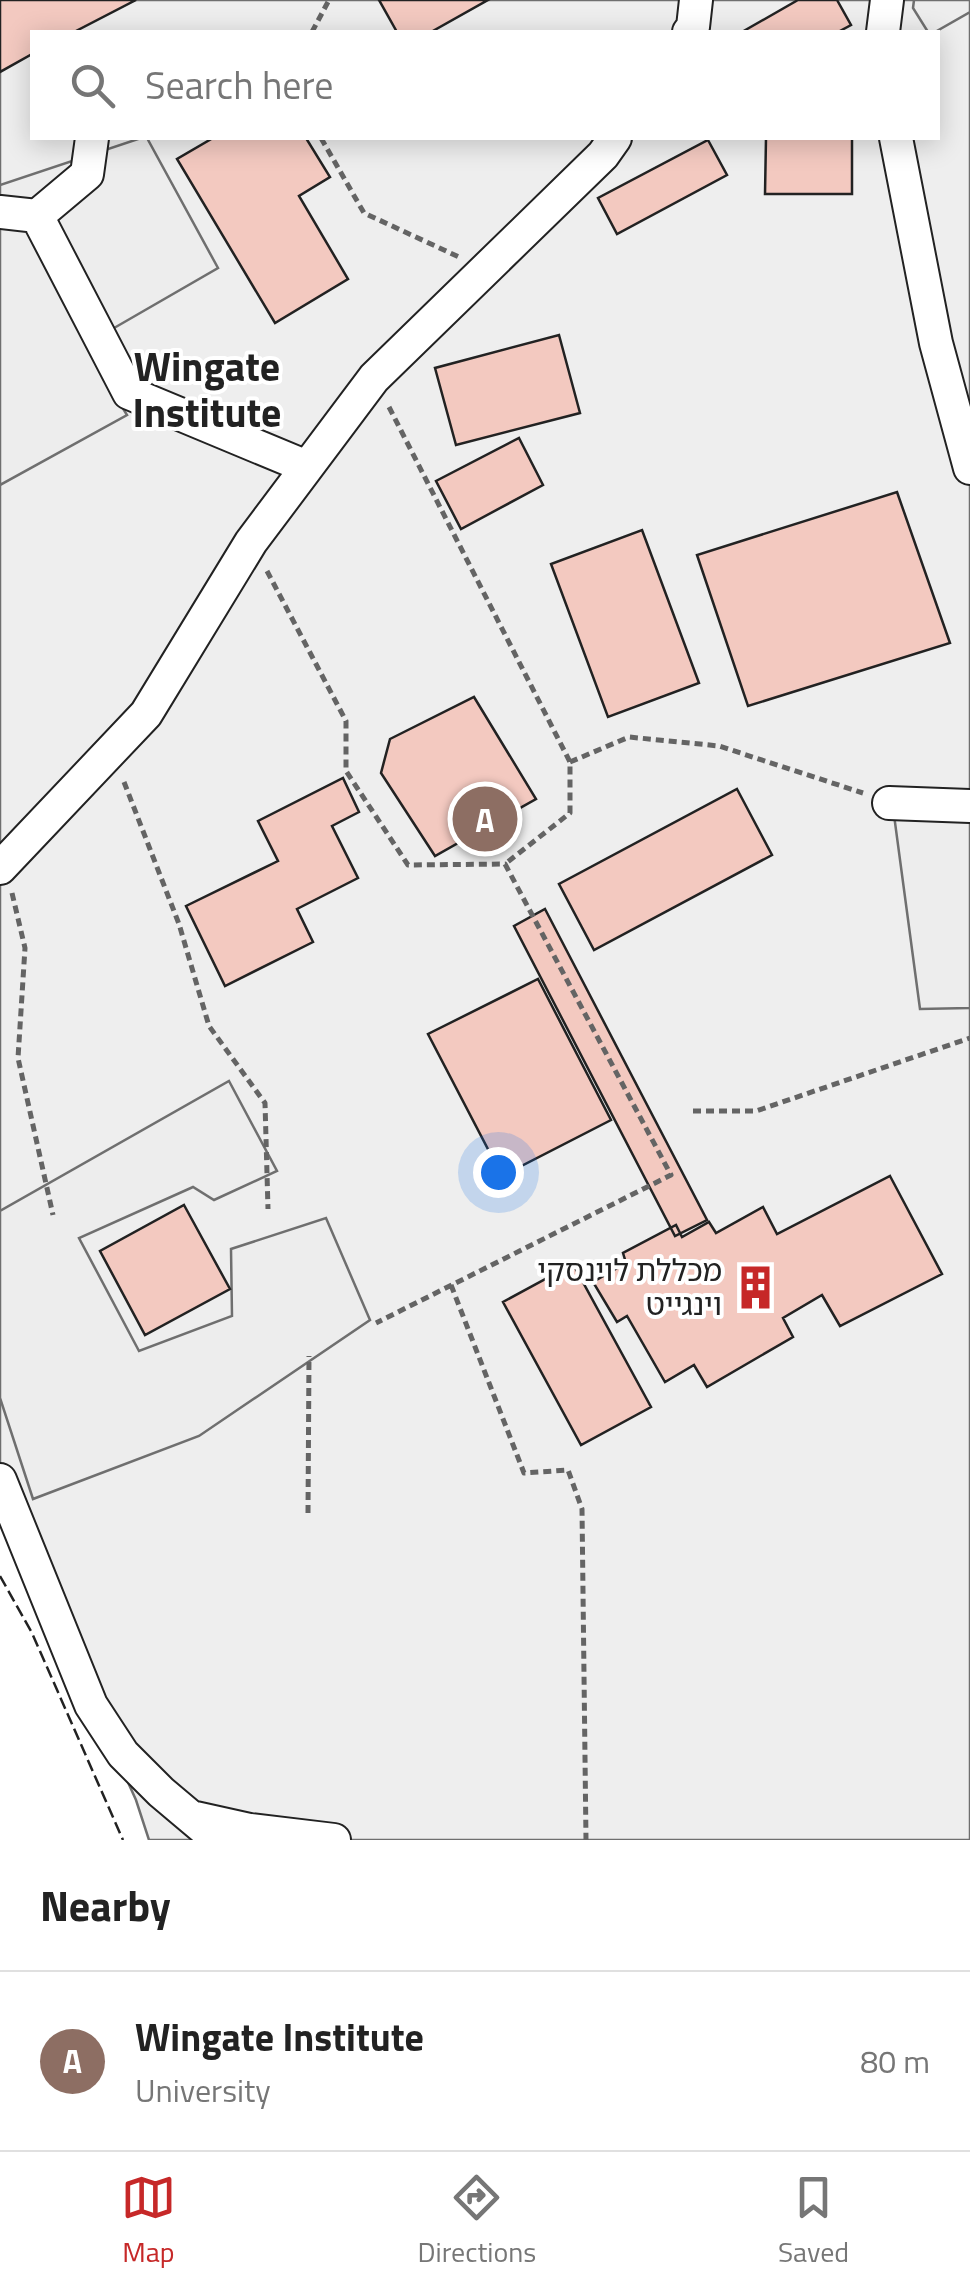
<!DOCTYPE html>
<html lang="en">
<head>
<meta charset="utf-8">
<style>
	:root { --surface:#fff; --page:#f2f2f2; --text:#222; --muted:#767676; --line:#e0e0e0; --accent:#c62828 }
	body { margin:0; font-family:"Titillium Web","Noto Sans Hebrew",sans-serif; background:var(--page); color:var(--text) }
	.you { position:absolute; left:498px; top:1172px; width:35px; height:35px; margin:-25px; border:8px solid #fff; border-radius:50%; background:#1a73e8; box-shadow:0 0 0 15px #1a73e833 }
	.badge { display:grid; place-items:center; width:65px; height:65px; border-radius:50%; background:var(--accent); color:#fff; font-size:32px; font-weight:700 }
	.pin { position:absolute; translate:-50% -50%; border:5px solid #fff; box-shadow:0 2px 10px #0006 }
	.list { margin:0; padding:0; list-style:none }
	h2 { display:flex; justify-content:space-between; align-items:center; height:130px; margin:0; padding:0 40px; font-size:42px }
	h2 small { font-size:32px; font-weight:400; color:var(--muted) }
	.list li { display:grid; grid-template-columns:65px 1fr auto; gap:30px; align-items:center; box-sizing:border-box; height:180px; padding:0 40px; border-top:2px solid var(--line) }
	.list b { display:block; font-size:38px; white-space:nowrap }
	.list p { margin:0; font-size:32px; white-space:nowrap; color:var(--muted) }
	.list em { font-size:32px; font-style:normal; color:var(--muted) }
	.icon { flex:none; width:55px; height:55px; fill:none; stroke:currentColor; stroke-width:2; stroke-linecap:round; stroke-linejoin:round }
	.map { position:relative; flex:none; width:970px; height:1840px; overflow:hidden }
	.search { position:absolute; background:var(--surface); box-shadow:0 5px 25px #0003; left:30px; right:30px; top:30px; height:110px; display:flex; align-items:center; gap:25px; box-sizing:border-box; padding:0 35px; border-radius:0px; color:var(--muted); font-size:38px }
	.sheet { height:310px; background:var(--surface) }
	nav { display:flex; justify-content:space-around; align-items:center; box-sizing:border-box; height:140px; border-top:2px solid var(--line); background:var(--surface); font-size:28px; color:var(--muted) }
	nav a { display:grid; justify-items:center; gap:5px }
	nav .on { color:var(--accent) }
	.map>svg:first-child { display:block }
</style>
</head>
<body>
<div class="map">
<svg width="970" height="1840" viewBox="0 0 970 1840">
	<rect width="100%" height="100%" fill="#fff"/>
	<path fill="#eee" stroke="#6f6f6f" stroke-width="2.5" fill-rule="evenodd" d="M 0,0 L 970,0 L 970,1840 L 149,1840 L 136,1800 L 0,1500 ZM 32,32 L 938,32 L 938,138 L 32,138 Z"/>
	<path fill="#ededed" stroke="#6f6f6f" stroke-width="2.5" d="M 914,0 L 970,0 L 970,12 L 935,32 L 928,32 L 913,8 Z
		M 141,138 L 147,138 L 218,268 L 95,339 L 111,389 L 127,415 L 0,485 L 0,185 Z
		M 894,815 L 970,815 L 970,1008 L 920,1009 Z
		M 229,1081 L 277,1171 L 214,1200 L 193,1187 L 79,1238 L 139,1351 L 232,1316 L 231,1249 L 326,1218 L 370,1320 L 199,1436 L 33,1499 L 0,1398 L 0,1211 Z"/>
	<path fill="#f3c9c0" stroke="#222" stroke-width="2.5" d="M 0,0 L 136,0 L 74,32 L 32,32 L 32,54 L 0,72 Z
		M 379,0 L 488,0 L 431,32 L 397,32 Z
		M 798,0 L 837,0 L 851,25 L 838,32 L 742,32 Z
		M 213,138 L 306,138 L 330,177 L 299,196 L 348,279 L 275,323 L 177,159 Z
		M 766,138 L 852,138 L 852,194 L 765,194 Z
		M 708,140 L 727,175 L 617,234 L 598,198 Z
		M 559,335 L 580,413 L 456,445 L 435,368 Z
		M 519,438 L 543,485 L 461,529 L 436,481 Z
		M 897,492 L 950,643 L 748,706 L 697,555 Z
		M 642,530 L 699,683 L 608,717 L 551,564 Z
		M 474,697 L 536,799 L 435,856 L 381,773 L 390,739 Z
		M 343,778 L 359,812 L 332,826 L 358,878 L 297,909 L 313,942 L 225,986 L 186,906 L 278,861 L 258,821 Z
		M 737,789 L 772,855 L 594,950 L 559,884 Z
		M 545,909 L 707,1220 L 675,1236 L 514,926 Z
		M 538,979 L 611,1120 L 502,1176 L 428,1034 Z
		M 890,1176 L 942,1274 L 840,1326 L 822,1295 L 783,1318 L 793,1337 L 707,1387 L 694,1365 L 665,1382 L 627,1316 L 617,1322 L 593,1282 L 626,1263 L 623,1253 L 676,1225 L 682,1237 L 709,1222 L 716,1233 L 763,1207 L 777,1234 Z
		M 184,1205 L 230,1289 L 145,1335 L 100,1251 Z
		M 573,1264 L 651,1407 L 581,1445 L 503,1302 Z"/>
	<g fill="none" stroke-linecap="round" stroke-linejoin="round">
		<defs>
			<path id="minor" d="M 689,32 L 693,27 L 696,0
				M 883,32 L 887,0
				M 896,138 L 936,343 L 970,468
				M 0,212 L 37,216 L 129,393 L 307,467
				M 37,216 L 87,174 L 92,138
				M 889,803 L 970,806
				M 0,868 L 146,714 L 251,542 L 374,378 L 603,155 L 615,138
				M 0,1480 L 91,1705 L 123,1754 L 161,1792 L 218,1840
				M 196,1818 L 250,1830 L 334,1840"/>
		</defs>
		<use href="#minor" stroke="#222" stroke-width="36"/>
		<path stroke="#646464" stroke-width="5" stroke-dasharray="8 5" stroke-linecap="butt" d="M 312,32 L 329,0
			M 321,138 L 364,213 L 459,257
			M 389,407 L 570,762 L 570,813 L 505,864
			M 267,571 L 346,721 L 346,771 L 408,865 L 505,864 L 671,1175 L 376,1323
			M 570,762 L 629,737 L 719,746 L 863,793
			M 124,782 L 179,924 L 209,1026 L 265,1103 L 268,1209
			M 12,893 L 25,948 L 18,1058 L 53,1215
			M 693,1111 L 756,1111 L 970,1038
			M 451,1285 L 524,1473 L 568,1470 L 582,1509 L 586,1840
			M 308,1513 L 309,1356"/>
		<use href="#minor" stroke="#fff" stroke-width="32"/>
		<path stroke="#222" stroke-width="2.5" stroke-dasharray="12 5" stroke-linecap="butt" d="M 0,1576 L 32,1633 L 123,1840"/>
	</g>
	<defs>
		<symbol id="building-bare" viewBox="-9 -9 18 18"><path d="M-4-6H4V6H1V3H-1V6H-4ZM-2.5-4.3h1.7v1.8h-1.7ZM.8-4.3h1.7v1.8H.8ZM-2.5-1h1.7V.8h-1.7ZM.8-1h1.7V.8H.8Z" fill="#c62828" stroke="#fff" stroke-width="2.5" paint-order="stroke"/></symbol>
	</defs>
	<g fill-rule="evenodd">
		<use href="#building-bare" x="724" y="1256" width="63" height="63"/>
	</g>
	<g text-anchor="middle" stroke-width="8" stroke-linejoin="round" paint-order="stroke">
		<g font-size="30" fill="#222" stroke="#fff" text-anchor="end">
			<text x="722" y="1281">מכללת לוינסקי<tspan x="722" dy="34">וינגייט</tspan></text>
		</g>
		<g font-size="40" font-weight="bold" fill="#222" stroke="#fff">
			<text x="207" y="381">Wingate<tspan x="207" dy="46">Institute</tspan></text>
		</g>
	</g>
</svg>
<div class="you"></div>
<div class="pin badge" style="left:485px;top:819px;background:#8d6e63">A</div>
<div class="search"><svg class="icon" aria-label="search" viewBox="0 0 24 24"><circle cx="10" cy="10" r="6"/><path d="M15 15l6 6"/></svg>Search here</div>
</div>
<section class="sheet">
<h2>Nearby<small></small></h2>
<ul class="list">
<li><span class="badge" style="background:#8d6e63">A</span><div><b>Wingate Institute</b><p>University</p></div><em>80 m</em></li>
</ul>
</section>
<nav>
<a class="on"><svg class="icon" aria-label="map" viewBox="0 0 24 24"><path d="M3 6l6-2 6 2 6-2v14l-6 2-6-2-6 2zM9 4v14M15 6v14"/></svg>Map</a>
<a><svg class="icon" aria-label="directions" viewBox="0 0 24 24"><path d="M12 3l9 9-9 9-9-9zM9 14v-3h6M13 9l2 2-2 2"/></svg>Directions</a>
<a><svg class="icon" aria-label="saved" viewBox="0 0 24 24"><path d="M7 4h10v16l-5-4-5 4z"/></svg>Saved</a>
</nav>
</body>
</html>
